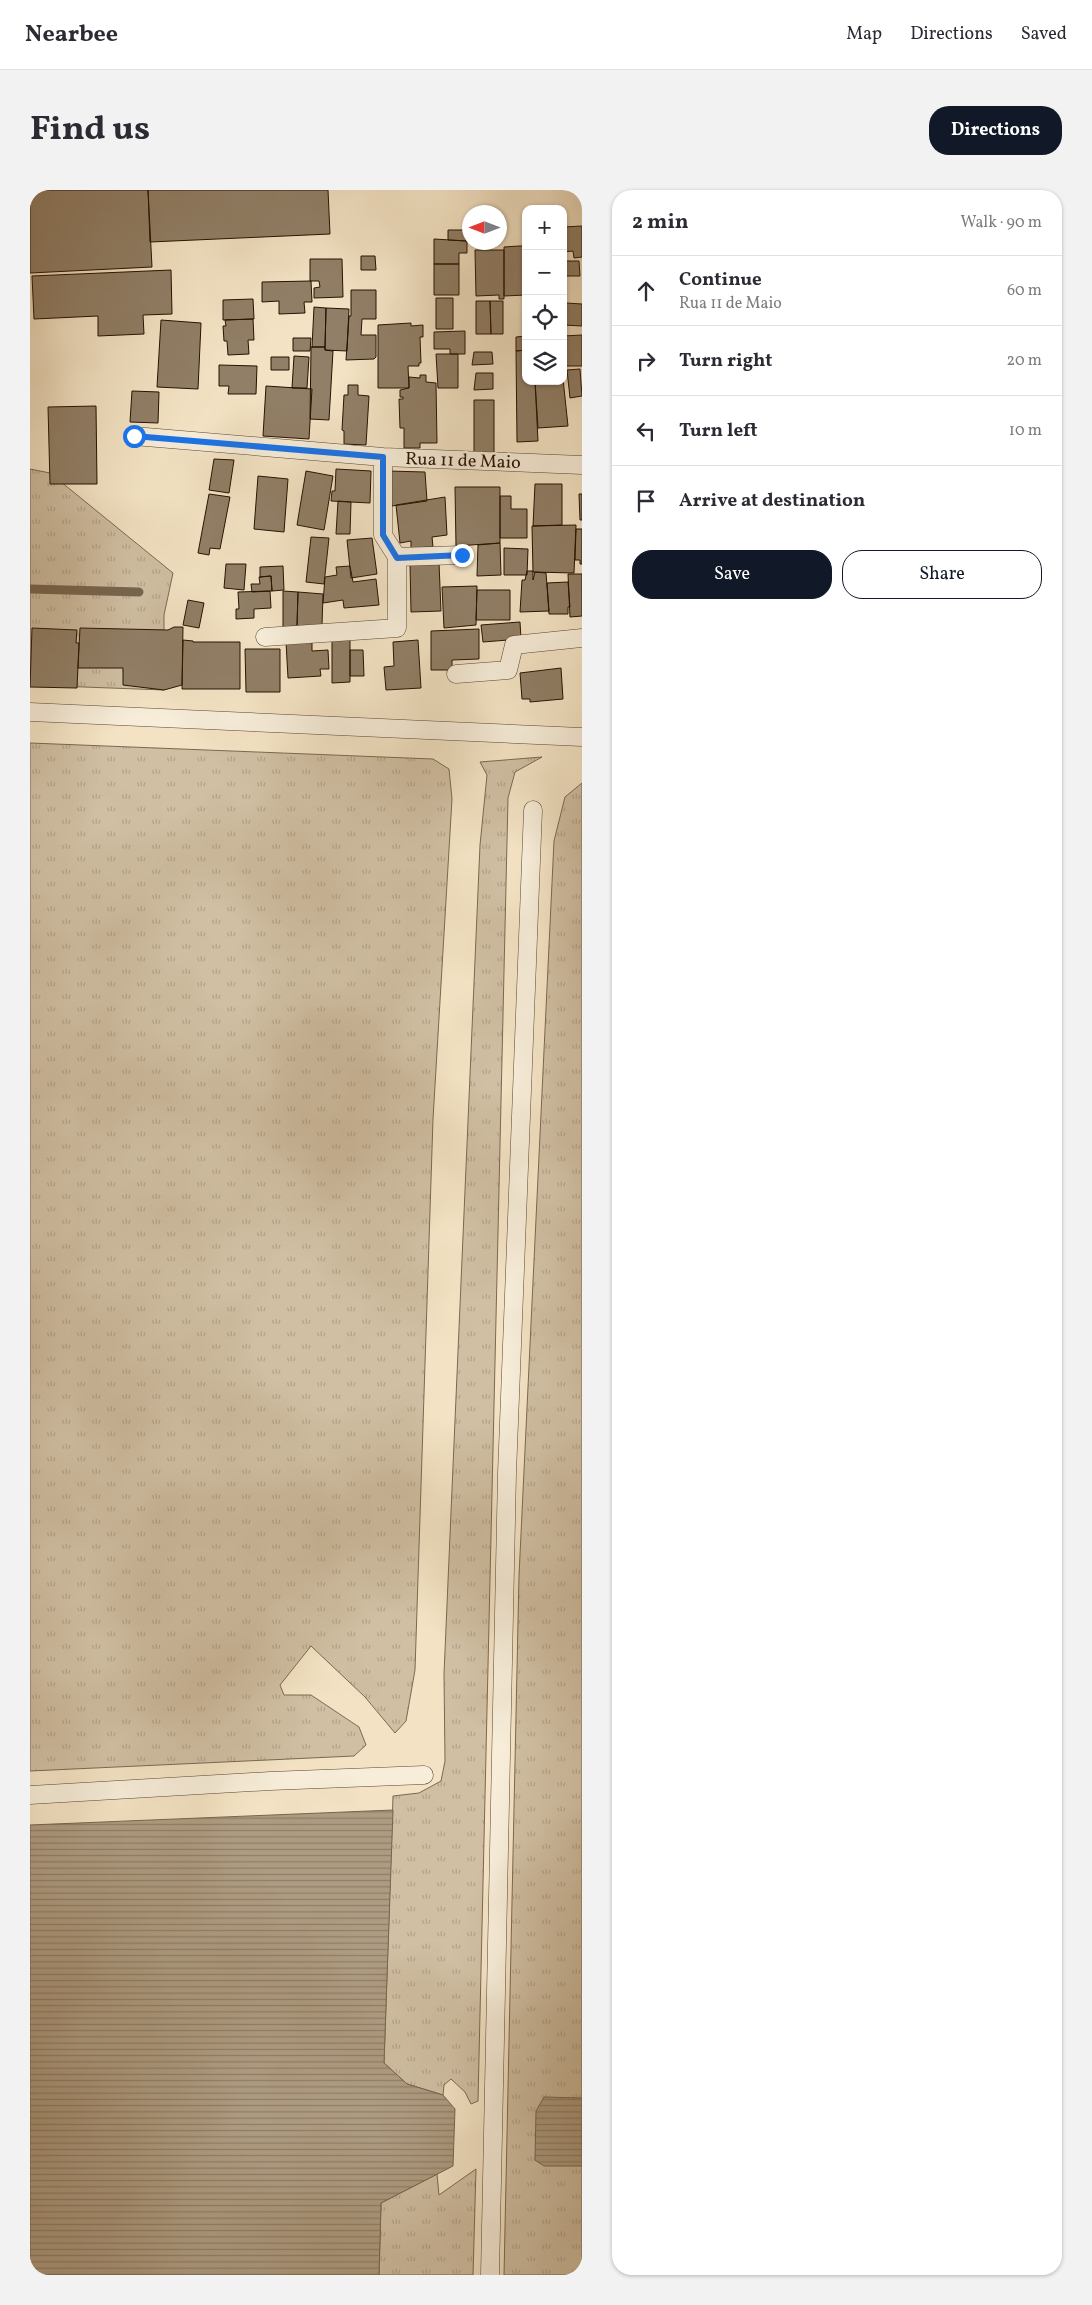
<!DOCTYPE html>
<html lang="en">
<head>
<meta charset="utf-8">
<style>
	:root { --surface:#fff; --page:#f2f2f3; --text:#2b2b33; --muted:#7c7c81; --line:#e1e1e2; --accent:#111827 }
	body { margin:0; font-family:Vollkorn,serif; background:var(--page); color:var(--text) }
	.controls { position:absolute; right:15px; top:15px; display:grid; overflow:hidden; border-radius:10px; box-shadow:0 1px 4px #0004 }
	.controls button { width:45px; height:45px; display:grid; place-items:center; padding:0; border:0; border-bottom:1px solid var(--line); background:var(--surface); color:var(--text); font:25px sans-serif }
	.compass { position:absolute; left:432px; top:15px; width:45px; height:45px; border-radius:50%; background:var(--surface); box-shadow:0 1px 4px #0004; rotate:270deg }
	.stop { position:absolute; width:15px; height:15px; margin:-11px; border:4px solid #1a73e8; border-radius:50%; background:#fff }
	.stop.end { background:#1a73e8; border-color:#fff; box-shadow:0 1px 5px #0008 }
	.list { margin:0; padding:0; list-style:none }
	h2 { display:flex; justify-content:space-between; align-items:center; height:65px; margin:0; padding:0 20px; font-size:21px }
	h2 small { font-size:16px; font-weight:400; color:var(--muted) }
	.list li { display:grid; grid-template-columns:32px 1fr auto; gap:15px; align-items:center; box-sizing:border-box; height:70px; padding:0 20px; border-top:1px solid var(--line) }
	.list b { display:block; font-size:19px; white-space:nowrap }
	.list p { margin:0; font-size:16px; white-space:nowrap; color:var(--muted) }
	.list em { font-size:16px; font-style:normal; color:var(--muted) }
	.actions { display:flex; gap:10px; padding:15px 20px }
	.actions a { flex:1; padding:11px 0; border:1px solid var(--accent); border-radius:20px; text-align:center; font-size:18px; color:var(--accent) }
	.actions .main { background:var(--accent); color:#fff }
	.icon { flex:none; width:28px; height:28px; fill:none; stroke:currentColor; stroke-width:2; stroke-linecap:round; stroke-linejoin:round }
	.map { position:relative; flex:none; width:552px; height:2085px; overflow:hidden; border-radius:20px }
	header { display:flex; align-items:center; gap:30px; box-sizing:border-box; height:70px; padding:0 25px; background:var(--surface); border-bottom:1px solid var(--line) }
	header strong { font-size:24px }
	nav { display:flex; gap:28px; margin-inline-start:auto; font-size:18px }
	.intro { display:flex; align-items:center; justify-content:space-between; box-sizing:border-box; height:120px; padding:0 30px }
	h1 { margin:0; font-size:35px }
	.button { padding:12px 22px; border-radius:20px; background:var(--accent); color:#fff; font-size:18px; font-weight:700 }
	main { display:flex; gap:30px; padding:0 30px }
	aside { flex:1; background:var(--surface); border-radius:20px; box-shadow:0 1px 4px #0004 }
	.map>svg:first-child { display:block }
</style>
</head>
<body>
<header>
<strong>Nearbee</strong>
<nav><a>Map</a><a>Directions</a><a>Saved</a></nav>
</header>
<div class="intro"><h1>Find us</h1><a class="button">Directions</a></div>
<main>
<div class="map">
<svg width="552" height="2085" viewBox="0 0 552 2085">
	<defs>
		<pattern id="grass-tufts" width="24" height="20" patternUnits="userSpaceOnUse" patternTransform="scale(1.25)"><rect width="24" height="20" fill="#d0bfa3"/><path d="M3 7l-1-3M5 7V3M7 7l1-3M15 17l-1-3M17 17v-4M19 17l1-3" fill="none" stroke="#b3a38b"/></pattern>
		<pattern id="water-rules" width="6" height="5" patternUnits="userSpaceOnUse" patternTransform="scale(1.25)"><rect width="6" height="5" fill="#ae9c82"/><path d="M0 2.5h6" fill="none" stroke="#8e7e68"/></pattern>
	</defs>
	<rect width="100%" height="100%" fill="#f3e3c4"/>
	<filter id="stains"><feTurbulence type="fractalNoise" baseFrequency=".004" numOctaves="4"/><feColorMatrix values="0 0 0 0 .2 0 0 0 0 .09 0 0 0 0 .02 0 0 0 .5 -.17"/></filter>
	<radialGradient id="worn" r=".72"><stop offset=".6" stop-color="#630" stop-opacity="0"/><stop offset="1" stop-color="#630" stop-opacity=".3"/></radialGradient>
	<path fill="url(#grass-tufts)" stroke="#7c6852" d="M 0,279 L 20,283 L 143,383 L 134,425 L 134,500 L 0,495 Z
		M 0,553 L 403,569 L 419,579 L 422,609 L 403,929 L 385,1480 L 376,1531 L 365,1543 L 335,1507 L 281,1456 L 250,1495 L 254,1505 L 281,1505 L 329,1537 L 336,1555 L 324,1566 L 0,1581 Z
		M 512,567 L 485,582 L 478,608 L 448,1911 L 441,1914 L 435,1902 L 421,1889 L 414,1895 L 413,1905 L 377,1894 L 354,1873 L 363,1606 L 389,1603 L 411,1591 L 415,1571 L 414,1484 L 450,655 L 457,585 L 450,572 Z
		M 552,593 L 552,2085 L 474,2085 L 489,1386 L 524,651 L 535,607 Z
		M 446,1979 L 443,2085 L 349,2085 L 351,2013 L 407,1984 L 409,2005 Z"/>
	<path fill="url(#water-rules)" stroke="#78654f" d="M 363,1620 L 354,1873 L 377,1894 L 413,1905 L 425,1919 L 423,1976 L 351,2013 L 349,2085 L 0,2085 L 0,1635 Z
		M 514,1907 L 552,1908 L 552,1976 L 514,1976 L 505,1970 L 506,1921 Z"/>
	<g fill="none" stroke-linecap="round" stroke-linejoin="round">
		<path stroke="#78654f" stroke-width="9" d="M 0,399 L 109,402"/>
	</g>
	<path fill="#917f67" stroke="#271202" d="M 0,0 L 118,0 L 122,77 L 0,83 Z
		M 118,0 L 298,0 L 300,44 L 120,52 Z
		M 552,36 L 552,67 L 544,68 L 543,61 L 533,62 L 533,37 Z
		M 418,40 L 436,40 L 436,51 L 418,50 Z
		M 404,49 L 437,51 L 437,63 L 429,63 L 429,74 L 404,74 Z
		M 489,56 L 496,56 L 496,105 L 474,106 L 474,57 Z
		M 445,60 L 474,60 L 474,109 L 469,109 L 469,105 L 446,106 Z
		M 533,62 L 534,71 L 549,71 L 550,86 L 533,86 Z
		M 331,66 L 345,66 L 346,80 L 331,80 Z
		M 280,69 L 312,69 L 313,107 L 284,108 L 284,98 L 290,97 L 289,91 L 280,91 Z
		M 404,74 L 429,74 L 429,105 L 404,105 Z
		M 141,80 L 142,124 L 113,125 L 114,144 L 68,146 L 68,126 L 4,129 L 2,86 Z
		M 281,91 L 282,112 L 274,112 L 275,123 L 249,124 L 249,111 L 232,112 L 232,92 Z
		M 321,100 L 346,100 L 346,129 L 332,129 L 331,145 L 346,145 L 346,167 L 344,169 L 316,170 L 319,126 L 321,126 Z
		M 406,108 L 423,108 L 423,139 L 406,139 Z
		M 223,109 L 224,129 L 193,130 L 193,110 Z
		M 446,111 L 460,111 L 461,144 L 446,144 Z
		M 460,111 L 473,111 L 473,144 L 461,144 Z
		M 536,113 L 552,114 L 552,136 L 533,135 L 533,115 Z
		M 284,117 L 296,118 L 295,157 L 282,157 Z
		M 296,118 L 319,119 L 317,161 L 295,160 Z
		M 223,129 L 224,150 L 218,150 L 219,164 L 198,165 L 197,151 L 194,151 L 193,136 L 196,136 L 195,130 Z
		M 131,130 L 171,133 L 168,199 L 127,197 Z
		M 381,133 L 381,136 L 393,135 L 393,147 L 390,147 L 391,173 L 389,173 L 389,176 L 378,176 L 379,198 L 348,198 L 348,135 Z
		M 435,141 L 435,164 L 420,164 L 420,159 L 404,159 L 404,142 Z
		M 552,145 L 552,176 L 533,176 L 533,146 Z
		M 496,146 L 496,160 L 486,161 L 486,147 Z
		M 263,148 L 281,148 L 280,161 L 263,161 Z
		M 281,157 L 295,157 L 295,160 L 303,161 L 299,230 L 280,229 Z
		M 496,160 L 496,191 L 505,191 L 508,251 L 487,252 L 486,161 Z
		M 444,162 L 462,162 L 463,174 L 442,175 Z
		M 406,164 L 428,164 L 428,198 L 408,198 Z
		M 264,166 L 279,167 L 277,198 L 262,198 Z
		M 241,167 L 259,167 L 259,180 L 241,180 Z
		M 189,175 L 227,176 L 226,204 L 198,204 L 199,196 L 189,196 Z
		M 550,179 L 552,206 L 540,208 L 537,180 Z
		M 446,183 L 463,183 L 463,199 L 444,200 Z
		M 390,185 L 396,185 L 396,192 L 406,193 L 407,253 L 390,253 L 390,258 L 374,258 L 374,238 L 370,238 L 369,209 L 373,209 L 373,207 L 370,207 L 370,200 L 379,198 L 379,187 L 390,188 Z
		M 533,189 L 538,236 L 508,238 L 505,191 L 533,191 Z
		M 318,195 L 328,195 L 328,205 L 339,206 L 336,255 L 314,254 L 314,241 L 312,240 L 314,205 L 318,205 Z
		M 236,196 L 282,199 L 279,249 L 233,246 Z
		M 102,201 L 129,202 L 128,233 L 100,232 Z
		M 444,210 L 464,210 L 464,263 L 444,263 Z
		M 66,216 L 67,294 L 20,294 L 18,217 Z
		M 184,269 L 204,270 L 199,303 L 179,300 Z
		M 306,279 L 341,281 L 340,313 L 301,311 L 302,301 L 305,301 Z
		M 276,281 L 303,286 L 294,340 L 267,335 Z
		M 358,281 L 395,282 L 397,311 L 362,316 Z
		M 228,286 L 258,289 L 254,342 L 224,339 Z
		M 505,294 L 532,294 L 532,335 L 503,336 Z
		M 425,297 L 470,297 L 470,353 L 426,356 Z
		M 179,304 L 200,307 L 190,359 L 180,358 L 179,365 L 168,363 Z
		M 549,304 L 552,304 L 552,330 L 550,330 Z
		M 470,306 L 481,306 L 481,319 L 497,319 L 497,348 L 470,348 Z
		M 415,307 L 417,345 L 402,347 L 403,357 L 381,358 L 381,351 L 370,353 L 366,315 Z
		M 308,311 L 321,312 L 320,344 L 306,344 Z
		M 546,335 L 544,383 L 503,382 L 502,336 Z
		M 546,339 L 552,339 L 552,374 L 550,374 L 550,370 L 545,370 Z
		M 281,347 L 299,348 L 294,394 L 276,392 Z
		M 342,348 L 347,384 L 321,388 L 317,350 Z
		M 470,353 L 471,385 L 447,386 L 448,355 Z
		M 474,358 L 498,359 L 497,385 L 474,385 Z
		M 409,373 L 411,421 L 381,422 L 380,374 Z
		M 196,374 L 216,374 L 214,400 L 194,398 Z
		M 253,376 L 254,400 L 242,401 L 241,386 L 230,387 L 230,377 Z
		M 320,376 L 323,392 L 346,389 L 349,415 L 314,418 L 313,410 L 293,413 L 295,387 L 307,385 L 306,377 Z
		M 497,381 L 503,381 L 503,390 L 505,382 L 516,383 L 519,421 L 490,422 L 492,390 L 495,390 Z
		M 538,384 L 552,384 L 552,426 L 540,427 Z
		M 241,386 L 242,401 L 222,402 L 221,394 L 230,394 L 229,387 Z
		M 538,392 L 540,417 L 538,417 L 538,424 L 519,424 L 517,393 Z
		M 447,396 L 446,435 L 414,438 L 412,397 Z
		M 447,400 L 480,400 L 480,430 L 446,430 Z
		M 240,401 L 241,418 L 224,419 L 224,428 L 206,429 L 206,419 L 209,419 L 208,402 Z
		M 253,401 L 268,402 L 267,436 L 253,437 Z
		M 268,402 L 293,404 L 292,435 L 267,436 Z
		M 158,410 L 174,413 L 169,438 L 153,435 Z
		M 490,432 L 491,449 L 453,452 L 451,435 Z
		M 144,437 L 153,437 L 152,495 L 134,500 L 93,495 L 93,478 L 48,478 L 50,438 L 138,440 Z
		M 2,438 L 47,440 L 46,453 L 49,453 L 47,498 L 0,497 Z
		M 449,439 L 449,469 L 422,470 L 422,480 L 401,480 L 401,441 Z
		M 302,449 L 320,449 L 320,492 L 302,493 Z
		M 153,450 L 163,451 L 163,452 L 210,452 L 210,499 L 152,499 Z
		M 282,450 L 282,461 L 298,460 L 299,479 L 290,479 L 291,486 L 258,488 L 256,452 Z
		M 388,450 L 391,498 L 356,500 L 354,477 L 364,476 L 363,452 Z
		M 215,459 L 250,459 L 250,502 L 216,502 Z
		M 320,460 L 333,460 L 334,486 L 320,486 Z
		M 531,478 L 533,509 L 500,512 L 500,509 L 492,509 L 490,483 Z"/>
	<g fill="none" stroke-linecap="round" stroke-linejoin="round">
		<defs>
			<path id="lane" d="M 104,246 L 353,267 L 552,275
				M 367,367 L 432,365
				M 235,447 L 367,438 L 367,367 L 353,345 L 353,267
				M 426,484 L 478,480 L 484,455 L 552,448
				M 0,522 L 552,547
				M 0,1605 L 240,1591 L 394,1585
				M 460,2085 L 477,1283 L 503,620"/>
		</defs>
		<use href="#lane" stroke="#5a4632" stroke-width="19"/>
		<use href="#lane" stroke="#f7edd9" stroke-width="18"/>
	</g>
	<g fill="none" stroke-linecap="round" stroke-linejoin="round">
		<path stroke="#1a73e8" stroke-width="6" d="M 104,246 L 353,267 L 353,345 L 367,368 L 432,365"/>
	</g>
	<g text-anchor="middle" stroke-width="5" stroke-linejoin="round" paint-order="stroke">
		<g font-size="18" fill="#271202" stroke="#f7edd9">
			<text transform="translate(433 270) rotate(2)" y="6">Rua 11 de Maio</text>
		</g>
	</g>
	<rect width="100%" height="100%" filter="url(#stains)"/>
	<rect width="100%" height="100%" fill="url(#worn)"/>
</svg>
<div class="controls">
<button>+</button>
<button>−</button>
<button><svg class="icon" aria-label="locate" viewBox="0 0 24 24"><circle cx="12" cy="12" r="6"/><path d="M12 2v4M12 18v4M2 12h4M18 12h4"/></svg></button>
<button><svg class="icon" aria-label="layers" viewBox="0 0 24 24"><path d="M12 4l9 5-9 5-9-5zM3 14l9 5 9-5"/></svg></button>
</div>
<svg class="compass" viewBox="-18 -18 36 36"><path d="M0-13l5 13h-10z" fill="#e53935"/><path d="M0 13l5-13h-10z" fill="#7c7c81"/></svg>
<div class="stop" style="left:104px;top:246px"></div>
<div class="stop end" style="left:432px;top:365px"></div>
</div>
<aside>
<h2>2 min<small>Walk · 90 m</small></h2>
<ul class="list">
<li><svg class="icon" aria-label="ahead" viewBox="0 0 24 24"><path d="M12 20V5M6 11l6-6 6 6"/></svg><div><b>Continue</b><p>Rua 11 de Maio</p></div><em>60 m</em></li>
<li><svg class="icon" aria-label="right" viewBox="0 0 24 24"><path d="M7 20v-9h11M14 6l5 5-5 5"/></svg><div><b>Turn right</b></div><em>20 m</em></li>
<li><svg class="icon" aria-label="left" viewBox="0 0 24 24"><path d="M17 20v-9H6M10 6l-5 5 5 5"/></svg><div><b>Turn left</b></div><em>10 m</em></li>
<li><svg class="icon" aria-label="arrive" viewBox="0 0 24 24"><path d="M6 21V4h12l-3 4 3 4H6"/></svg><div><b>Arrive at destination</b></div></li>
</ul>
<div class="actions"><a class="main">Save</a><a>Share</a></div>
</aside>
</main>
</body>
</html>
